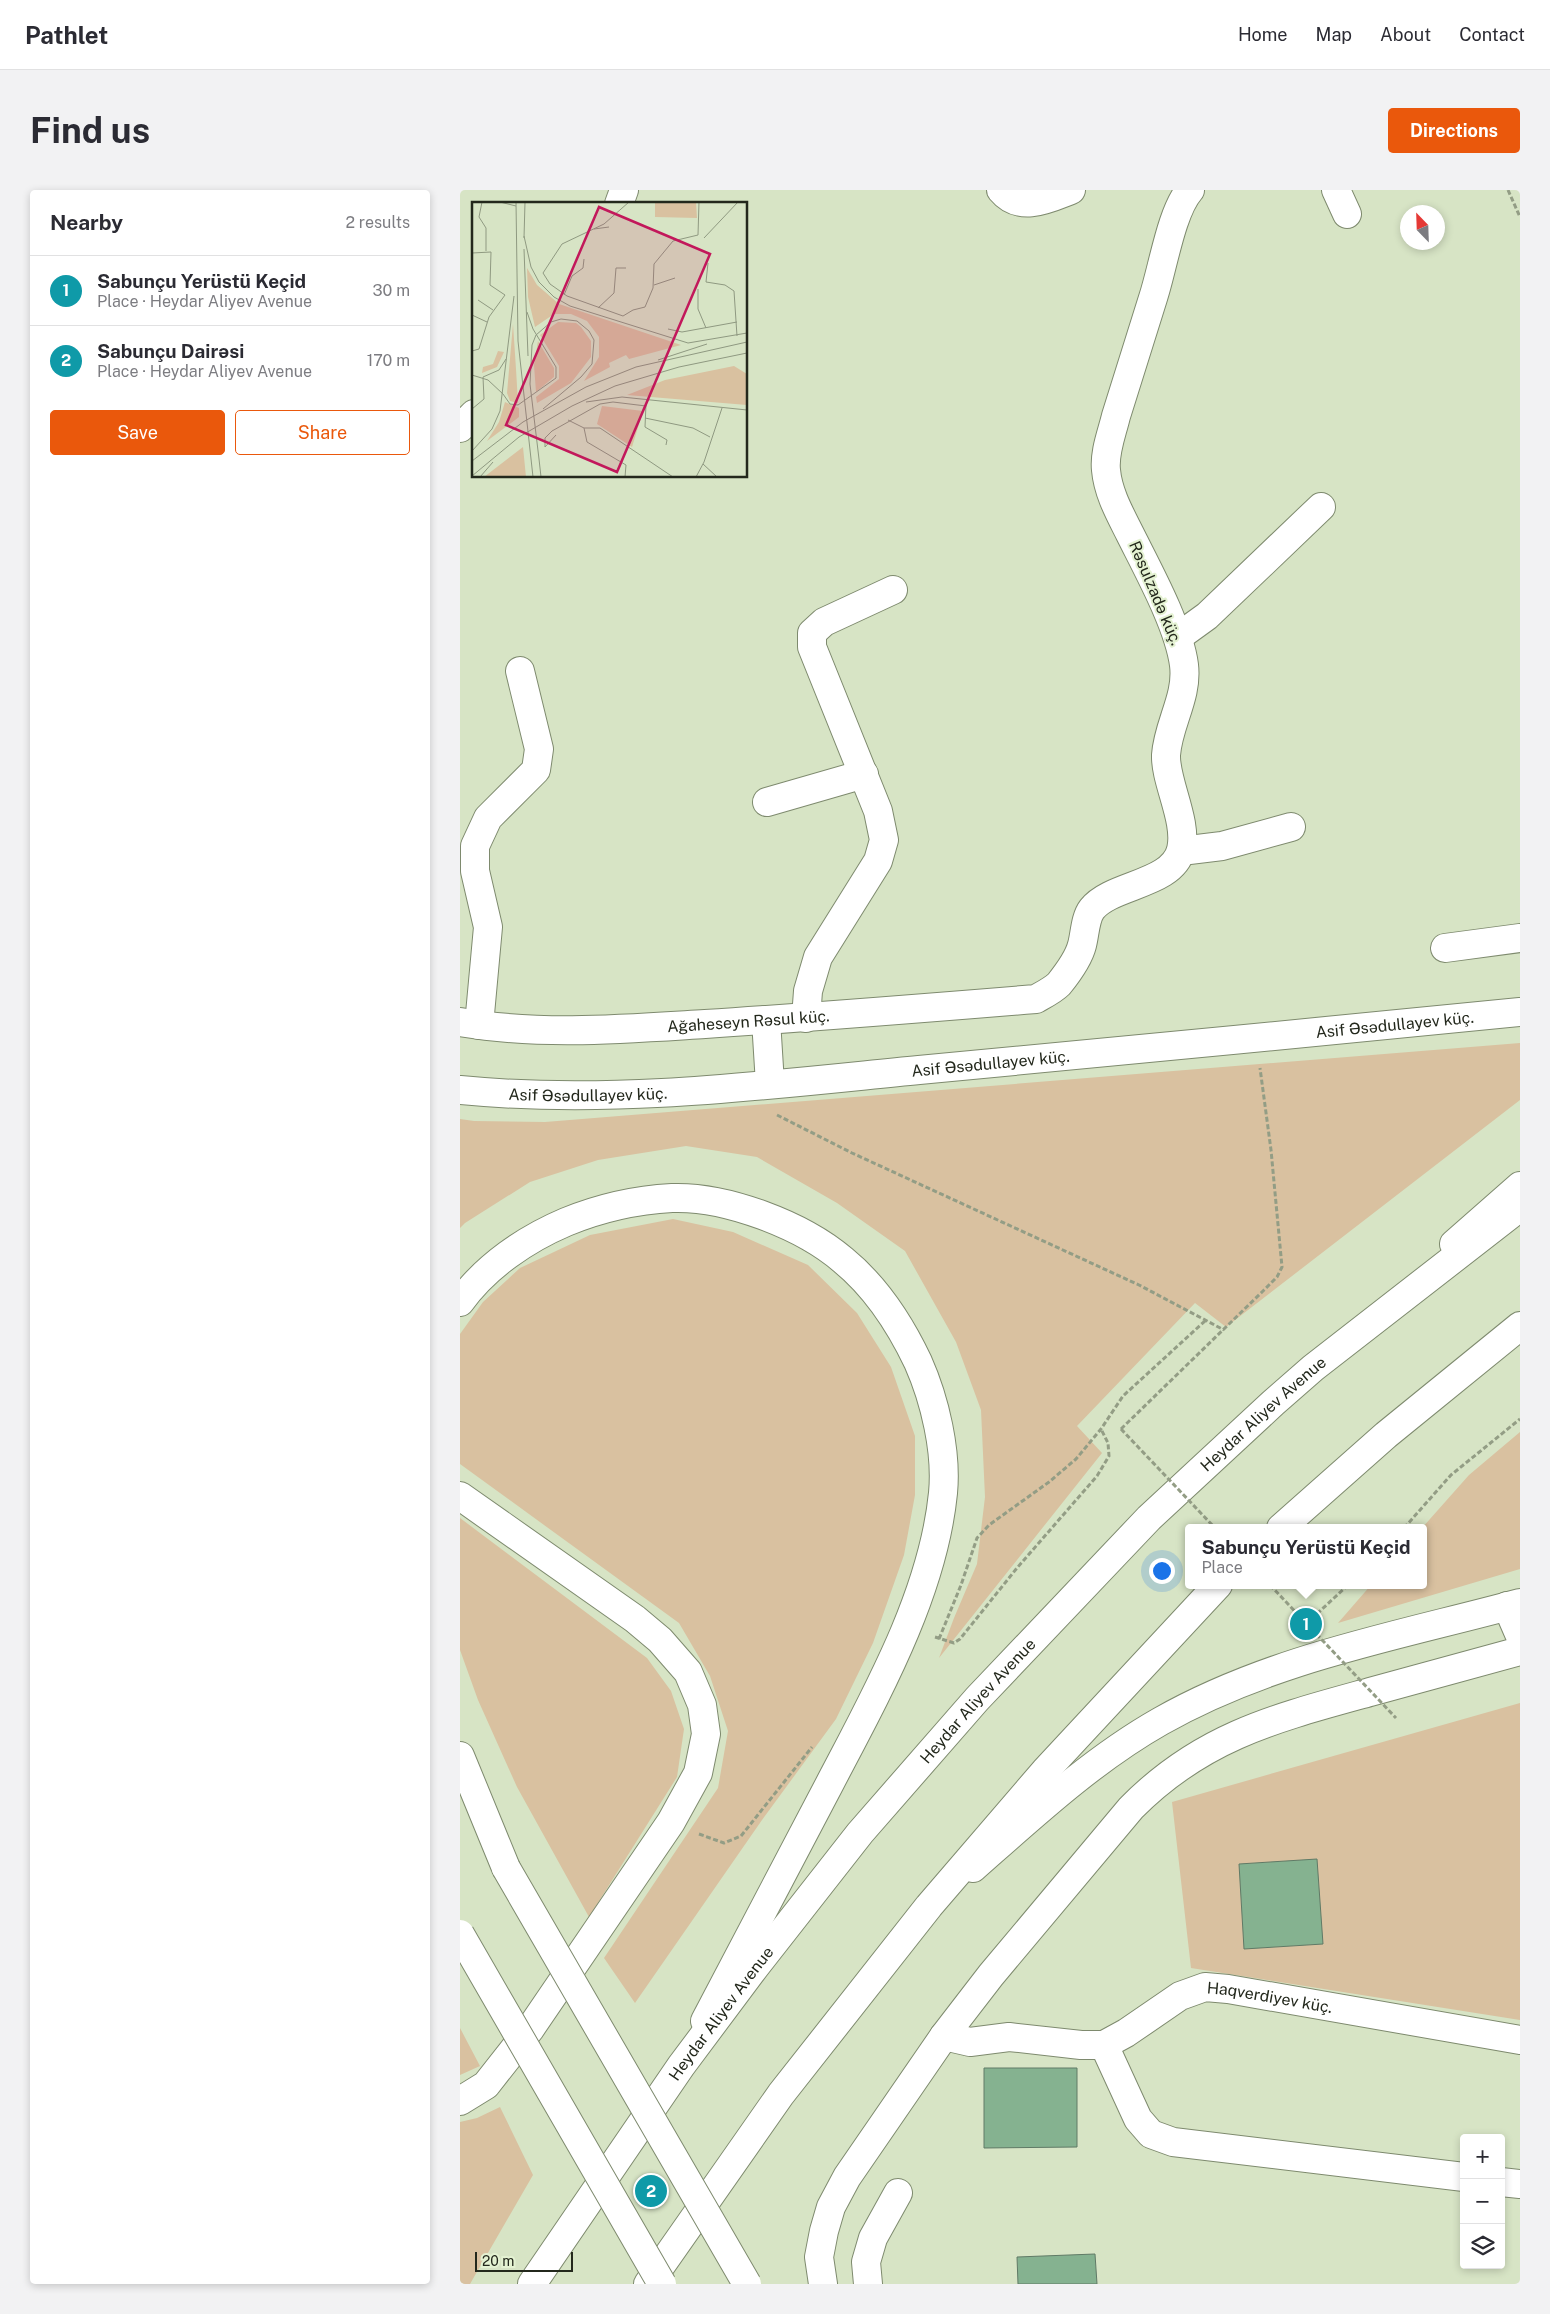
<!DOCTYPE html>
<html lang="en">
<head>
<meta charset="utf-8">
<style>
	:root { --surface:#fff; --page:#f2f2f3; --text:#2b2b33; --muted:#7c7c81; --line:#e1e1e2; --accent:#ea580c }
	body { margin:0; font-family:"Public Sans",sans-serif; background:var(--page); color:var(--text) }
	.controls { position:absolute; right:15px; bottom:15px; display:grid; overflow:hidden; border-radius:5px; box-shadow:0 2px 8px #0003 }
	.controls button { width:45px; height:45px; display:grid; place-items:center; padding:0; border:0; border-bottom:1px solid var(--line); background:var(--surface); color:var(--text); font:25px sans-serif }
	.compass { position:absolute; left:940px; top:15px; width:45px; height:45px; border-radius:50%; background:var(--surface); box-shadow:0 2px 8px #0003; rotate:337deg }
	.scale { position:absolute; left:15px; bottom:12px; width:98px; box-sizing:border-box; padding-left:5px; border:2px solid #23281c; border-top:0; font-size:14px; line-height:18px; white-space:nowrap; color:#23281c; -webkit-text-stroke:4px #e4f2d2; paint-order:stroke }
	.you { position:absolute; left:701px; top:1380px; width:18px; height:18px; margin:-12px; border:4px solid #fff; border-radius:50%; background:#1a73e8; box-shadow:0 0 0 8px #1a73e833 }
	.badge { display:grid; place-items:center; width:32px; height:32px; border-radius:50%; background:var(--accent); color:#fff; font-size:16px; font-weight:700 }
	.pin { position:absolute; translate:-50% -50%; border:2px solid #fff; box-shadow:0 1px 5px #0006 }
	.popup { position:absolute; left:725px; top:1334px; width:242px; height:65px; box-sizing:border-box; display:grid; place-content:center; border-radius:5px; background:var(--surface); filter:drop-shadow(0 1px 4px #0005); font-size:16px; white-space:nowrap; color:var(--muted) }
	.popup b { font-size:19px; color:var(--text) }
	.popup::after { content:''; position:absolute; left:50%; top:100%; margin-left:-10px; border:10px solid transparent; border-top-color:var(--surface) }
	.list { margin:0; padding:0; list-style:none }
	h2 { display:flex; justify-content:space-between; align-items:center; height:65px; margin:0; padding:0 20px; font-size:21px }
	h2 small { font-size:16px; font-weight:400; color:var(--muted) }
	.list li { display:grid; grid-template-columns:32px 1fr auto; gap:15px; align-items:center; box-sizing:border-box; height:70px; padding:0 20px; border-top:1px solid var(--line) }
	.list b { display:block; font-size:19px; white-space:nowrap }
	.list p { margin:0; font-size:16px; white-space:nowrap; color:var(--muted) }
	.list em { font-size:16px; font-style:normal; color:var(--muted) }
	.actions { display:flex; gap:10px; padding:15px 20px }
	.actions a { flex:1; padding:11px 0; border:1px solid var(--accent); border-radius:5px; text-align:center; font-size:18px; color:var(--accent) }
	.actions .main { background:var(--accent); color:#fff }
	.icon { flex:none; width:28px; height:28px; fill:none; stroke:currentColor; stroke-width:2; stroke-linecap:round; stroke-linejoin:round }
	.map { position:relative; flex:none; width:1060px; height:2094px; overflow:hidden; border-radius:5px }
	header { display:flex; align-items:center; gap:30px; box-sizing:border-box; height:70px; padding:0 25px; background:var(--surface); border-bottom:1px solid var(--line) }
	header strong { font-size:24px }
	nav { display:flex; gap:28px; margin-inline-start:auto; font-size:18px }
	.intro { display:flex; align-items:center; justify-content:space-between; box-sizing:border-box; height:120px; padding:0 30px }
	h1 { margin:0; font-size:35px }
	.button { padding:12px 22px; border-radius:5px; background:var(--accent); color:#fff; font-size:18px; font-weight:700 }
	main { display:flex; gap:30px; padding:0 30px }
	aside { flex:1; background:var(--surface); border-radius:5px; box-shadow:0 2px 8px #0003 }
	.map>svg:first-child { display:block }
</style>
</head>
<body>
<header>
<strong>Pathlet</strong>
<nav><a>Home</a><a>Map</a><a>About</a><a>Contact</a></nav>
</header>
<div class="intro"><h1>Find us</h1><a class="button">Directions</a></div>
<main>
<aside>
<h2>Nearby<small>2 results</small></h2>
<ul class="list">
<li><span class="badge" style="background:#0f9aa8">1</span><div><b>Sabunçu Yerüstü Keçid</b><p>Place · Heydar Aliyev Avenue</p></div><em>30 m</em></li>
<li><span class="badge" style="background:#0f9aa8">2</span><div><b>Sabunçu Dairəsi</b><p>Place · Heydar Aliyev Avenue</p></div><em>170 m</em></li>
</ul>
<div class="actions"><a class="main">Save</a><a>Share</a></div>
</aside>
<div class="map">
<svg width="1060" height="2094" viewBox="0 0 1060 2094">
	<rect width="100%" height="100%" fill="#d7e4c5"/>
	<path fill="#d9c1a0" d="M 1060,853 L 1060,910 L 766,1137 L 735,1113 L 617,1236 L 642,1263 L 479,1468 L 494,1428 L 517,1374 L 525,1307 L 521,1220 L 496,1152 L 445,1061 L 377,1013 L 297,967 L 226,956 L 138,970 L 70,992 L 5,1033 L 0,1038 L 0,929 L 14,931 L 85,932 Z
		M 213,1029 L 273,1042 L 348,1075 L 397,1123 L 431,1177 L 455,1246 L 455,1305 L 444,1365 L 413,1453 L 376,1529 L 302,1630 L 175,1813 L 144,1768 L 258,1598 L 268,1541 L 250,1486 L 219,1433 L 0,1274 L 0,1144 L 23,1112 L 60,1078 L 130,1045 Z
		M 1060,1242 L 1060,1379 L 878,1433 L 911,1395 L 964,1395 L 962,1338 L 1009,1285 Z
		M 0,1328 L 187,1468 L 211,1501 L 224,1539 L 217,1587 L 129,1727 L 57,1597 L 18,1510 L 0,1460 Z
		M 1060,1513 L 1060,1830 L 731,1778 L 712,1612 Z
		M 0,1838 L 20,1876 L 0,1885 Z
		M 40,1917 L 73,1985 L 10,2094 L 0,2094 L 0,1932 L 17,1928 Z"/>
	<path fill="#85b290" stroke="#607a66" d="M 857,1669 L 863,1754 L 784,1759 L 779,1674 Z
		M 524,1878 L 617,1878 L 617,1957 L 524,1958 Z
		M 635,2064 L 637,2094 L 558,2094 L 557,2067 Z"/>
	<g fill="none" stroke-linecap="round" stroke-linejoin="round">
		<defs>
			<g id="minor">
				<path d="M 541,0 C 560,23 588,9 611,0"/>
				<path d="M 876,0 L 887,24"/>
				<path d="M 159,14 L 164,0"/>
				<path d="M 0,238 L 14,224"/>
				<path d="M 718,447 L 747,426 L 861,317"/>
				<path d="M 307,612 L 404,584"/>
				<path d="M 721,661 L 762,656 L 831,637"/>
				<path d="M 985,758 L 1060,748"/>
				<path d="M 346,828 L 348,801 L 358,767 L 418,671 L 424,650 L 418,621 L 352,457 L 352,443 L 364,432 L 433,400"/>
				<path d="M 306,830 L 310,894"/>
				<path id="s1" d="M 0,832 C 80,846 164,839 245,834 C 355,827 466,818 576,809 C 583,805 593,800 599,794 C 607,784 619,767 622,755 C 625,744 625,728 632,719 C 652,694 712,695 721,660 C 728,631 705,592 706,565 C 708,534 728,507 724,475 C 719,436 688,380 670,344 C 660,324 648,303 646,280 C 644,262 652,243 656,226 C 668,187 681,147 693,108 C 703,78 711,22 730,0"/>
				<path d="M 19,835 L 28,737 L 15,681 L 15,656 L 28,628 L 76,580 L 79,559 L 60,481"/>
				<path d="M 1047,1416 L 1060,1446"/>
				<path id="s2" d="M 484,1846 L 510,1852 L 549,1847 L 621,1855 L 644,1855 L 666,1843 L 720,1806 L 745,1797 L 768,1799 L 1060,1850"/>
				<path d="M 644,1855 L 678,1929 L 691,1944 L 713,1952 L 1004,1987"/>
				<path d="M 1041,1992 L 1060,1994"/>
				<path d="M 363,2094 L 359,2067 L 364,2041 L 371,2017 L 387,1987 L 484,1846 L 531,1785 L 671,1618 C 742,1546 816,1528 910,1502 C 960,1488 1010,1475 1060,1461"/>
				<path d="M 408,2094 L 406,2072 L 413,2048 L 438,2003"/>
			</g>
			<g id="major">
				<path id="s3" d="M 0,900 C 152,915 307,895 459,880 C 659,861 860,842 1060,822"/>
				<path d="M 994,1054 L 1060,996"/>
				<path d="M 0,1112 C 26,1076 66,1049 106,1032 C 140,1018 175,1010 212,1008 C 266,1006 342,1035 383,1070 C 416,1097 440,1134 458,1172 C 475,1210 487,1262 483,1303 C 473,1404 416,1505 370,1593 C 328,1673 286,1752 245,1831"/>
				<path d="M 0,1306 L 175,1429 L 200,1450 L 228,1482 L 242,1515 L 246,1544 L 238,1583 L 211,1632 L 70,1839 L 26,1895 L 0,1911"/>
				<path d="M 0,1566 L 46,1678"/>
				<path d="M 513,1678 C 572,1626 632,1570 701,1531 C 812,1468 938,1446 1060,1413"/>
			</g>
			<g id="highway">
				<path d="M 821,1338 L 926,1245 L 1060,1136"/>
				<path id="s4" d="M 72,2094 L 221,1876 L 295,1777 L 400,1643 L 517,1509 L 689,1328 L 813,1213 L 853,1178 L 1060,1017"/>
				<path d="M 188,2094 L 321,1904 L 469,1716 L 585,1581 L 758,1395"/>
			</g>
		</defs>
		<use href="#minor" stroke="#7e8a6e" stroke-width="30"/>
		<use href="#major" stroke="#7e8a6e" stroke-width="30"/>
		<use href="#highway" stroke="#7e8a6e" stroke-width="30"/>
		<path stroke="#939d85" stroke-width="3" stroke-dasharray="5 2.5" stroke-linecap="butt" d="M 1048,0 L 1060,27
			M 317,925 L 392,963 L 679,1095 L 764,1140
			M 661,1239 L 803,1101 L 817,1087 L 822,1077 L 811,960 L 800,878
			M 944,1338 L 991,1285 L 1060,1229
			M 846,1434 L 888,1395
			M 475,1447 L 494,1453 L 500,1449 L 557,1378 L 637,1286 L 649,1266 L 648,1253 L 641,1239
			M 479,1449 L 501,1395 L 517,1348 L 529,1335 L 589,1292 L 616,1269 L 641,1239 L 663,1206 L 746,1130
			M 239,1644 L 264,1653 L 281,1646 L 352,1557"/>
		<use href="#minor" stroke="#fff" stroke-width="28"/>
		<use href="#major" stroke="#fff" stroke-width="28"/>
		<use href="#highway" stroke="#fff" stroke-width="28"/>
		<defs>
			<path id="major-bridge" d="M 46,1678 L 287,2094
				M 0,1744 L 202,2094"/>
		</defs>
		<use href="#major-bridge" stroke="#7e8a6e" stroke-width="30" stroke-linecap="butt"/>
		<path stroke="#939d85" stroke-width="3" stroke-dasharray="5 2.5" stroke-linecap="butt" d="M 661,1239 L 755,1338
			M 810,1395 L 936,1528"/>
		<use href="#major-bridge" stroke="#fff" stroke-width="28"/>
	</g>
	<g text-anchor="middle" stroke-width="4" stroke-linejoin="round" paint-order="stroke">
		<g font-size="16" fill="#23281c" stroke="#e4f2d2">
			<text transform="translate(696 403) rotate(67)" y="6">Rəsulzadə küç.</text>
			<text dy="6" stroke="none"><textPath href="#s1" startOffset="289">Ağaheseyn Rəsul küç.</textPath></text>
			<text dy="6" stroke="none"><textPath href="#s3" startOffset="938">Asif Əsədullayev küç.</textPath></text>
			<text dy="6" stroke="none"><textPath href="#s3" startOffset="532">Asif Əsədullayev küç.</textPath></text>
			<text dy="6" stroke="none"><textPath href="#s3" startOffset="128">Asif Əsədullayev küç.</textPath></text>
			<text dy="6" stroke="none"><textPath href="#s4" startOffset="1140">Heydar Aliyev Avenue</textPath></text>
			<text dy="6" stroke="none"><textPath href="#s4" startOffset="735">Heydar Aliyev Avenue</textPath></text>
			<text dy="6" stroke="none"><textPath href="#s2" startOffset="344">Haqverdiyev küç.</textPath></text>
			<text dy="6" stroke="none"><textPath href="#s4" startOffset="330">Heydar Aliyev Avenue</textPath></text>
		</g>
	</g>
	<g transform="translate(12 12)">
		<rect width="275" height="275" fill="#d7e4c5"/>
		<path d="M 183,0 L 224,0 L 225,16 L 183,15 ZM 55,66 L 65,83 L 87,102 L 209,143 L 157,157 L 154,153 L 137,161 L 138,165 L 112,179 L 127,155 L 127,135 L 115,119 L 99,112 L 82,112 L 63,125 L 56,95 ZM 86,120 L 104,121 L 109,125 L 119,139 L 119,155 L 99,181 L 65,201 L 64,195 L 87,177 L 87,164 L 68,133 ZM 41,122 L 44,167 L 46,201 L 38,199 L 35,191 ZM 66,139 L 82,166 L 82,175 L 64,190 L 62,163 ZM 26,149 L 32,150 L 25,165 L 10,171 L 11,165 L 21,162 ZM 262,164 L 275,172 L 275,203 L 155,193 L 193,178 ZM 33,200 L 47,206 L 47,215 L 15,239 L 27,220 ZM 130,204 L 171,209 L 160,245 L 125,222 ZM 51,245 L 54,275 L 12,275 Z" fill="#d9c1a0"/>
		<path fill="none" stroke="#8f9981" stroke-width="1" d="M 10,0 L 7,15 L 14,26 L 14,49M 28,0 L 44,4M 44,0 L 46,139 L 61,275M 157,0 L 132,22 L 90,42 L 71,71 L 78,82 L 95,94 L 151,114 L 161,108 L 173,105 L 181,86 L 182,62 L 201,39 L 226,33 L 227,0M 122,27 L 137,25M 52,34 L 59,65 L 67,80 L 82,95 L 98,104 L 216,141 L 275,131M 52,36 L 53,0M 232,36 L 266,0M 52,47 L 56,154M 0,51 L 19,50 L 18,83 L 33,93 L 17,115 L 7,147 L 0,149M 236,61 L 234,80 L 253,83 L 262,89 L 265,134M 182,83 L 203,76M 226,87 L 226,107 L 234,126M 92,93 L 100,74 L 111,66 L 112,57M 6,98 L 21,108M 126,106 L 142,91 L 144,66 L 154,66M 0,113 L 15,120M 196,127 L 210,130 L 265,120M 186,158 L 235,142M 0,173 L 16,178 L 31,192M 11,175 L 27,168 L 34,157M 31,192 L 38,202 L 46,203 L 84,176 L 84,165 L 61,127 L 55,110M 114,200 L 150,195 L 275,208M 174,202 L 173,225 L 195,238 L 194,243M 0,207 L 12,197 L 11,175M 173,216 L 221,226 L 238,235M 96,218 L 112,226 L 128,226 L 201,275M 112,226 L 115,240 L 154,263 L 153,275M 73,245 L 73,236 L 80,229 L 128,202 L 141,200 L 174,204M 73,245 L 84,233M 0,249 L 20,227 L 28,209 L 42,94M 67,257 L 58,182 L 60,143 L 64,133 L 79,120 L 89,117 L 105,119 L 117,129 L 122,138 L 120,162 L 109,175 L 71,207M 67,257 L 69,275M 0,259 L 51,220 L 114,185 L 164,165 L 275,140M 231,262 L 245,275M 0,274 L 47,235 L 100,204 L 143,184 L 207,165 L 275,151M 8,275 L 21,260M 224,275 L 232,260 L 250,206"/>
		<path fill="#c2185b" fill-opacity="0.15" stroke="#c2185b" stroke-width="2.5" d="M 127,5 L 238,52 L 145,270 L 34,223 Z"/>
		<rect width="275" height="275" fill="none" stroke="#23281c" stroke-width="2.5"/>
	</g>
</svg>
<div class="controls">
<button>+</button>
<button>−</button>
<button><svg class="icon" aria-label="layers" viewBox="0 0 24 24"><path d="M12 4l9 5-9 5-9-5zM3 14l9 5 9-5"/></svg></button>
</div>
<svg class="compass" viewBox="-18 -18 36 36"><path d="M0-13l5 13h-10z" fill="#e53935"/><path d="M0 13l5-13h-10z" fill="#7c7c81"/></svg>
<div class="scale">20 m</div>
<div class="you"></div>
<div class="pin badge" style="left:846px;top:1434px;background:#0f9aa8">1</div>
<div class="popup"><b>Sabunçu Yerüstü Keçid</b>Place</div>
<div class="pin badge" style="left:191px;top:2001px;background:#0f9aa8">2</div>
</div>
</main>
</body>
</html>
